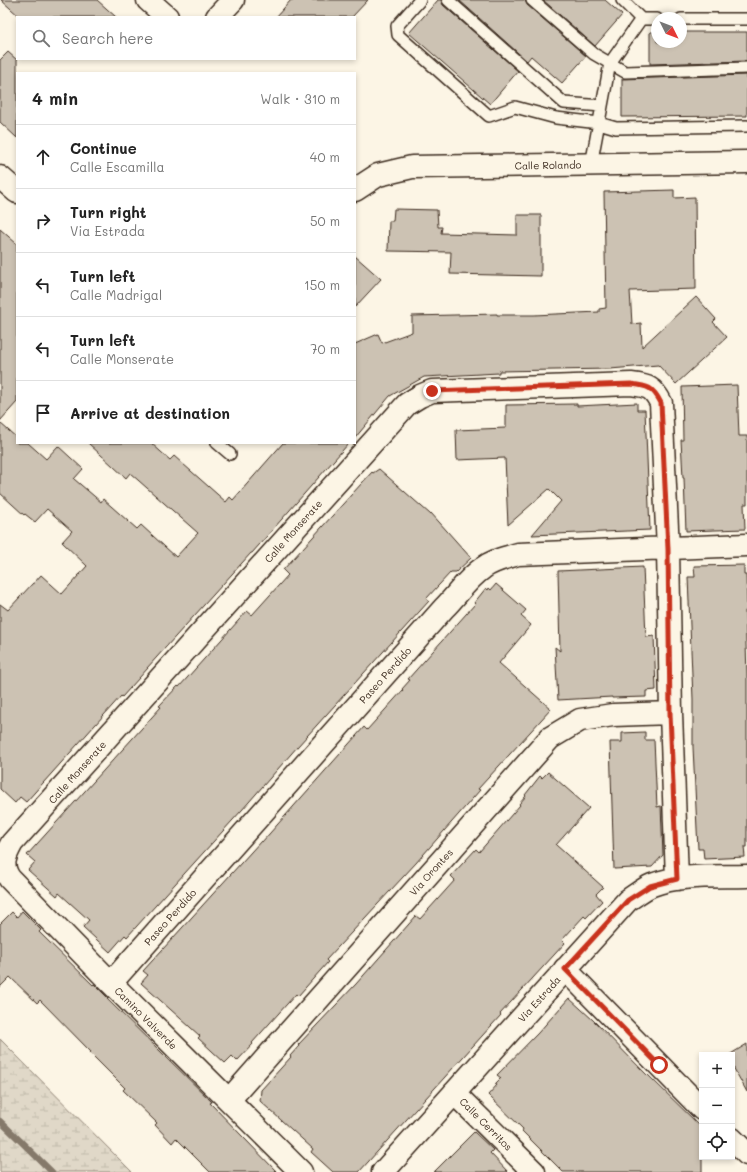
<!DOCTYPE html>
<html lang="en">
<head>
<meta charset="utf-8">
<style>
	:root { --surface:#fff; --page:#f6f6f6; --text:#222; --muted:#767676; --line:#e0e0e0 }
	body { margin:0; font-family:Mali,sans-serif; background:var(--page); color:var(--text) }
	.controls { position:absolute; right:12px; bottom:12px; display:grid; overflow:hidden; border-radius:0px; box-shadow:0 2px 6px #0003 }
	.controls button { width:36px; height:36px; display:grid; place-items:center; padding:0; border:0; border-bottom:1px solid var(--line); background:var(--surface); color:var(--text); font:20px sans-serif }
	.compass { position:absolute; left:651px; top:12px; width:36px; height:36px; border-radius:50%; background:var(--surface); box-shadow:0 2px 6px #0003; rotate:132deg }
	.stop { position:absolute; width:12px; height:12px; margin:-9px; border:3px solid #c8321e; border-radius:50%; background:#fff }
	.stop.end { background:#c8321e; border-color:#fff; box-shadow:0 1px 4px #0008 }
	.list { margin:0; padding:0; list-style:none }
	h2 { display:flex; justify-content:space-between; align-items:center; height:52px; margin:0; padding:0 16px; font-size:17px }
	h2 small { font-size:13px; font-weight:400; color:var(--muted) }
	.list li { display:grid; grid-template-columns:26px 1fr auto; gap:12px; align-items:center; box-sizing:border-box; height:64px; padding:0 16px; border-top:1px solid var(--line) }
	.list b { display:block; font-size:15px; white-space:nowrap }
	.list p { margin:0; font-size:13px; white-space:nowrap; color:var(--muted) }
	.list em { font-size:13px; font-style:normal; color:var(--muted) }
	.icon { flex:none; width:22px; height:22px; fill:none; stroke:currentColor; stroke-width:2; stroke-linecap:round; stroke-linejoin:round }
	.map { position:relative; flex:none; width:747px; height:1172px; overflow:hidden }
	.search { position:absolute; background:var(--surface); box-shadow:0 2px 6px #0003; left:16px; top:16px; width:340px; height:44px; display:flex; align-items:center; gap:10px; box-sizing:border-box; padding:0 14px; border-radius:0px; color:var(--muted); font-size:15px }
	.panel { position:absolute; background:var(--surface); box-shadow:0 2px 6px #0003; left:16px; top:72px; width:340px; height:372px; border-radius:0px }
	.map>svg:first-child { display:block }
</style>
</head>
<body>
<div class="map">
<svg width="747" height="1172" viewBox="0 0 747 1172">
	<defs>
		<pattern id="wetland-marsh" width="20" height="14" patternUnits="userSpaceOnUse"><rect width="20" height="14" fill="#e0d8c8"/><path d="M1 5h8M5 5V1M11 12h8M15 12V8" fill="none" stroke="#c1baab"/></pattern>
	</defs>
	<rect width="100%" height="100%" fill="#fcf5e5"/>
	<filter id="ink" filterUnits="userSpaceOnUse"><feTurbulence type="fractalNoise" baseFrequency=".025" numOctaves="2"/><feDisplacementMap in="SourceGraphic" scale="8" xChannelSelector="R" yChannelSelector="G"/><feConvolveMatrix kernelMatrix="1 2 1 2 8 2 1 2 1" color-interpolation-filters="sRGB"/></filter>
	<g filter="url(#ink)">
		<path fill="url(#wetland-marsh)" stroke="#8e8173" d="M 0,1039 L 132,1172 L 0,1172 Z"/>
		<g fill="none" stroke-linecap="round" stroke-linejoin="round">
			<path stroke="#85796b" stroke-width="6" d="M 0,1121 L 52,1172"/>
		</g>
		<path fill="#ccc2b3" stroke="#3b2a1e" d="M 1,0 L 97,0 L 116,17 L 20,17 Z
			M 291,0 L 368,0 L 352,17 L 276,17 Z
			M 438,0 L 441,0 L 443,5 L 518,71 L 490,104 L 409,33 Z
			M 459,0 L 525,0 L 527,5 L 586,56 L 562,83 L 531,56 L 527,61 Z
			M 543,0 L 605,0 L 622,15 L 595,46 Z
			M 650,32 L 657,32 L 657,42 L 681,42 L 681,32 L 747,32 L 747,61 L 650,64 Z
			M 8,52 L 17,60 L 17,138 L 0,122 L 0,60 Z
			M 747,75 L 747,116 L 622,117 L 622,79 Z
			M 674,190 L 674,198 L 695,197 L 696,289 L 630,291 L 632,324 L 641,323 L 642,347 L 696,297 L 716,319 L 713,322 L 727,337 L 676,384 L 658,365 L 610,369 L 499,371 L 499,373 L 424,377 L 390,396 L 355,438 L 355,344 L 378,334 L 382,343 L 412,332 L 412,316 L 497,314 L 497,315 L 534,315 L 599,312 L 599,309 L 606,308 L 604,192 Z
			M 394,209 L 437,210 L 438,227 L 442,227 L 441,233 L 517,235 L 517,215 L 541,215 L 541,276 L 450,274 L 451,252 L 388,251 L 389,221 L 393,221 Z
			M 0,229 L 17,244 L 17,402 L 0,421 Z
			M 355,256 L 381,279 L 355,307 Z
			M 737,385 L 739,436 L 747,436 L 747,504 L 744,504 L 745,529 L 686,531 L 684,478 L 683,478 L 681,440 L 683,440 L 682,387 Z
			M 637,403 L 637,410 L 645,410 L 650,530 L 532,535 L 561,501 L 549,489 L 508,525 L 505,458 L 457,460 L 456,430 L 506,428 L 506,405 L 577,404 L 577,406 Z
			M 0,423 L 17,438 L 17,443 L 28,443 L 46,459 L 58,446 L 83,469 L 74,479 L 101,502 L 103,499 L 137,529 L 141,525 L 176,557 L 198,533 L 130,473 L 126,478 L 88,443 L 151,443 L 170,460 L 174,456 L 226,502 L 230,497 L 233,500 L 283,443 L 349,443 L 252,553 L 251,553 L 147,668 L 148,668 L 122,697 L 121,696 L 26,802 L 20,797 L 15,803 L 0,789 L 0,604 L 8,610 L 33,583 L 34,583 L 41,575 L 62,594 L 87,566 L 62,542 L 72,531 L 47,509 L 35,522 L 25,514 L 24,515 L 0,493 Z
			M 379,469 L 430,514 L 431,513 L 471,558 L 456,572 L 451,572 L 426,599 L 429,601 L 298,746 L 242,810 L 127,937 L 125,935 L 110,952 L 83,927 L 89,920 L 59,893 L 57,896 L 28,870 L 35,862 L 27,855 L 161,707 L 159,706 L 178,686 L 179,687 L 247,611 L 252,615 L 288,575 L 283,570 L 372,472 L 373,473 Z
			M 744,565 L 744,575 L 746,575 L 747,610 L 745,611 L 747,676 L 747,847 L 744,847 L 745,857 L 704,859 L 703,849 L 698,849 L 693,747 L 693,699 L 688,577 L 695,577 L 694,566 Z
			M 643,567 L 646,637 L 654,636 L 656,690 L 646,691 L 646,697 L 612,698 L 612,697 L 558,700 L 555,647 L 560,651 L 558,571 Z
			M 496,584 L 526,610 L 521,616 L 531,625 L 499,663 L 551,709 L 478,789 L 480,790 L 416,863 L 326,960 L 328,962 L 298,996 L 296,994 L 252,1043 L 253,1044 L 237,1061 L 232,1056 L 225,1063 L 198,1038 L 200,1036 L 141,983 L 148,975 L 143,971 L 261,841 L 262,842 L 364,727 L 367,730 L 403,690 L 402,689 L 410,680 L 408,679 L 475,604 L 474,603 L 486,588 L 488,590 L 489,588 L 491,590 Z
			M 645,732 L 645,740 L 654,740 L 657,807 L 661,806 L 663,855 L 652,867 L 614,869 L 610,742 L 622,742 L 622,733 Z
			M 548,772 L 589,808 L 556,845 L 603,887 L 596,894 L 602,901 L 586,918 L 584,916 L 562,940 L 565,943 L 500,1014 L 501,1015 L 359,1172 L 333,1172 L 311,1152 L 313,1149 L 260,1101 L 261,1090 L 291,1057 L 290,1056 L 299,1046 L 298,1045 L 356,984 L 416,916 L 420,919 L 455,880 L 451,876 L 476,849 L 479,852 L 520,805 L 519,804 L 526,796 L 525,795 L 540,776 L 542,778 Z
			M 22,911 L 41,930 L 39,932 L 93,985 L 94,984 L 108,998 L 107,999 L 212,1102 L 210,1103 L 277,1172 L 210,1172 L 176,1138 L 172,1143 L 155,1125 L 157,1123 L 123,1090 L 125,1088 L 90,1053 L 91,1052 L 40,1000 L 37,1003 L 10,977 L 0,987 L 0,924 L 12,912 L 17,917 Z
			M 569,998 L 593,1020 L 648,1076 L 648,1075 L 702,1128 L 702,1172 L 563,1172 L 522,1131 L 523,1129 L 488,1095 L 497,1085 L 495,1084 L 501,1078 L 497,1075 L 538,1033 Z
			M 747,1044 L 747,1092 L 732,1065 L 732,1055 L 729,1055 Z
			M 474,1132 L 493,1150 L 490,1153 L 508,1172 L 434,1172 Z"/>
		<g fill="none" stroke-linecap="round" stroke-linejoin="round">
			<defs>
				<path id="service" d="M 420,0 L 397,26 L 398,35 L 489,116 L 515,107 L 556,118 L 599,123 L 616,128 L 747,126
					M 448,0 L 564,103 L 602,106
					M 532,0 L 594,54 L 625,72 L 747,68
					M 622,0 L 641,19 L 657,19
					M 681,19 L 747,19
					M 591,165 L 610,63 L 641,19
					M 217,443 L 230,454"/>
				<path id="minor" d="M 148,0 L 167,17
					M 217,17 L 233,0
					M 0,177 L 17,192
					M 355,190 L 378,175 L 412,167 L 747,162
					M 565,969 L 702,1109
					M 111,983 L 444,608 C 457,595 468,578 483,568 C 493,560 506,558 518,554 L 747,545
					M 454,1093 L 534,1172
					M 229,1100 L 550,738 L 580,720 L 613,715 L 671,713
					M 732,1139 L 747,1154
					M 301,1172 L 111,983 L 10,879 C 0,865 5,856 12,843 L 407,404 L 420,396 L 432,391 L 631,384 C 648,386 653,387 661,403 L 668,549 L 671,713 L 677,879
					M 383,1172 L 628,900 C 636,895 643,889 652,885 C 680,874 717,877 747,876"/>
			</defs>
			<use href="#service" stroke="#3b2a1e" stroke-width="14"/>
			<use href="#minor" stroke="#3b2a1e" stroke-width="25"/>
			<use href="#service" stroke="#fcf5e5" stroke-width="11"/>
			<use href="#minor" stroke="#fcf5e5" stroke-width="22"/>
		</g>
	</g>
	<g fill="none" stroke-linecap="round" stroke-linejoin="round" filter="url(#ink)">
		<path stroke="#c8321e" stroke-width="5" d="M 432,391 L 631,384 C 648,386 653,387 661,403 L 668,549 L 670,713 L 677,879 L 650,886 L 628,900 L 565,969 L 659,1065"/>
	</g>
	<g text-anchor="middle" stroke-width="4" stroke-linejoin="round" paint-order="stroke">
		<g font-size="10" fill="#3b2a1e" stroke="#fcf5e5">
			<text transform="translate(548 165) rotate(-1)" y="4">Calle Rolando</text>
			<text transform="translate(293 531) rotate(-48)" y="4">Calle Monserate</text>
			<text transform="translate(385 675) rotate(-48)" y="4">Paseo Perdido</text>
			<text transform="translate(77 772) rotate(-48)" y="4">Calle Monserate</text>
			<text transform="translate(431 872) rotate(-48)" y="4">Via Orontes</text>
			<text transform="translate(170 917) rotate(-48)" y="4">Paseo Perdido</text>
			<text transform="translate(539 999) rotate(-48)" y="4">Via Estrada</text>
			<text transform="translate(146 1018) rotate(45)" y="4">Camino Valverde</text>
			<text transform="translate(486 1124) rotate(45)" y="4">Calle Cerritos</text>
		</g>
	</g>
</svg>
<div class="controls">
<button>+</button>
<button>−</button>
<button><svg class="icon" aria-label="locate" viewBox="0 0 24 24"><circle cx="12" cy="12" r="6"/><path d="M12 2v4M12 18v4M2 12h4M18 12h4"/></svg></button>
</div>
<svg class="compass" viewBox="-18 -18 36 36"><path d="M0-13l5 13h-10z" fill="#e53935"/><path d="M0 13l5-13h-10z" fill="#767676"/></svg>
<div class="stop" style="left:659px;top:1065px"></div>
<div class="stop end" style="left:432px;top:391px"></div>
<div class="search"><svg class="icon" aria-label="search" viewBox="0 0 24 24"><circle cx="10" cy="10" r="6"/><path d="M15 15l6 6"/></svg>Search here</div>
<section class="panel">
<h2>4 min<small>Walk · 310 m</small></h2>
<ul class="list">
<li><svg class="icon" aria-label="ahead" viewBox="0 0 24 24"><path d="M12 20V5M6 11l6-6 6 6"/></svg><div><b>Continue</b><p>Calle Escamilla</p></div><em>40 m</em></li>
<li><svg class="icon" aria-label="right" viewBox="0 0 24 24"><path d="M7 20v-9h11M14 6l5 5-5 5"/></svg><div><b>Turn right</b><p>Via Estrada</p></div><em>50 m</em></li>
<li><svg class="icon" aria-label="left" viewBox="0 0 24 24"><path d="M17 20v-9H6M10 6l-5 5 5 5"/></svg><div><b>Turn left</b><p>Calle Madrigal</p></div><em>150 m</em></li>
<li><svg class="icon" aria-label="left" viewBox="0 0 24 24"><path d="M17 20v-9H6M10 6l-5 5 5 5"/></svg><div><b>Turn left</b><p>Calle Monserate</p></div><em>70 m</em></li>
<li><svg class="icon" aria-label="arrive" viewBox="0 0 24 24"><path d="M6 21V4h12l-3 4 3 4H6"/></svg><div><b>Arrive at destination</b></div></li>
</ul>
</section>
</div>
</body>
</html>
